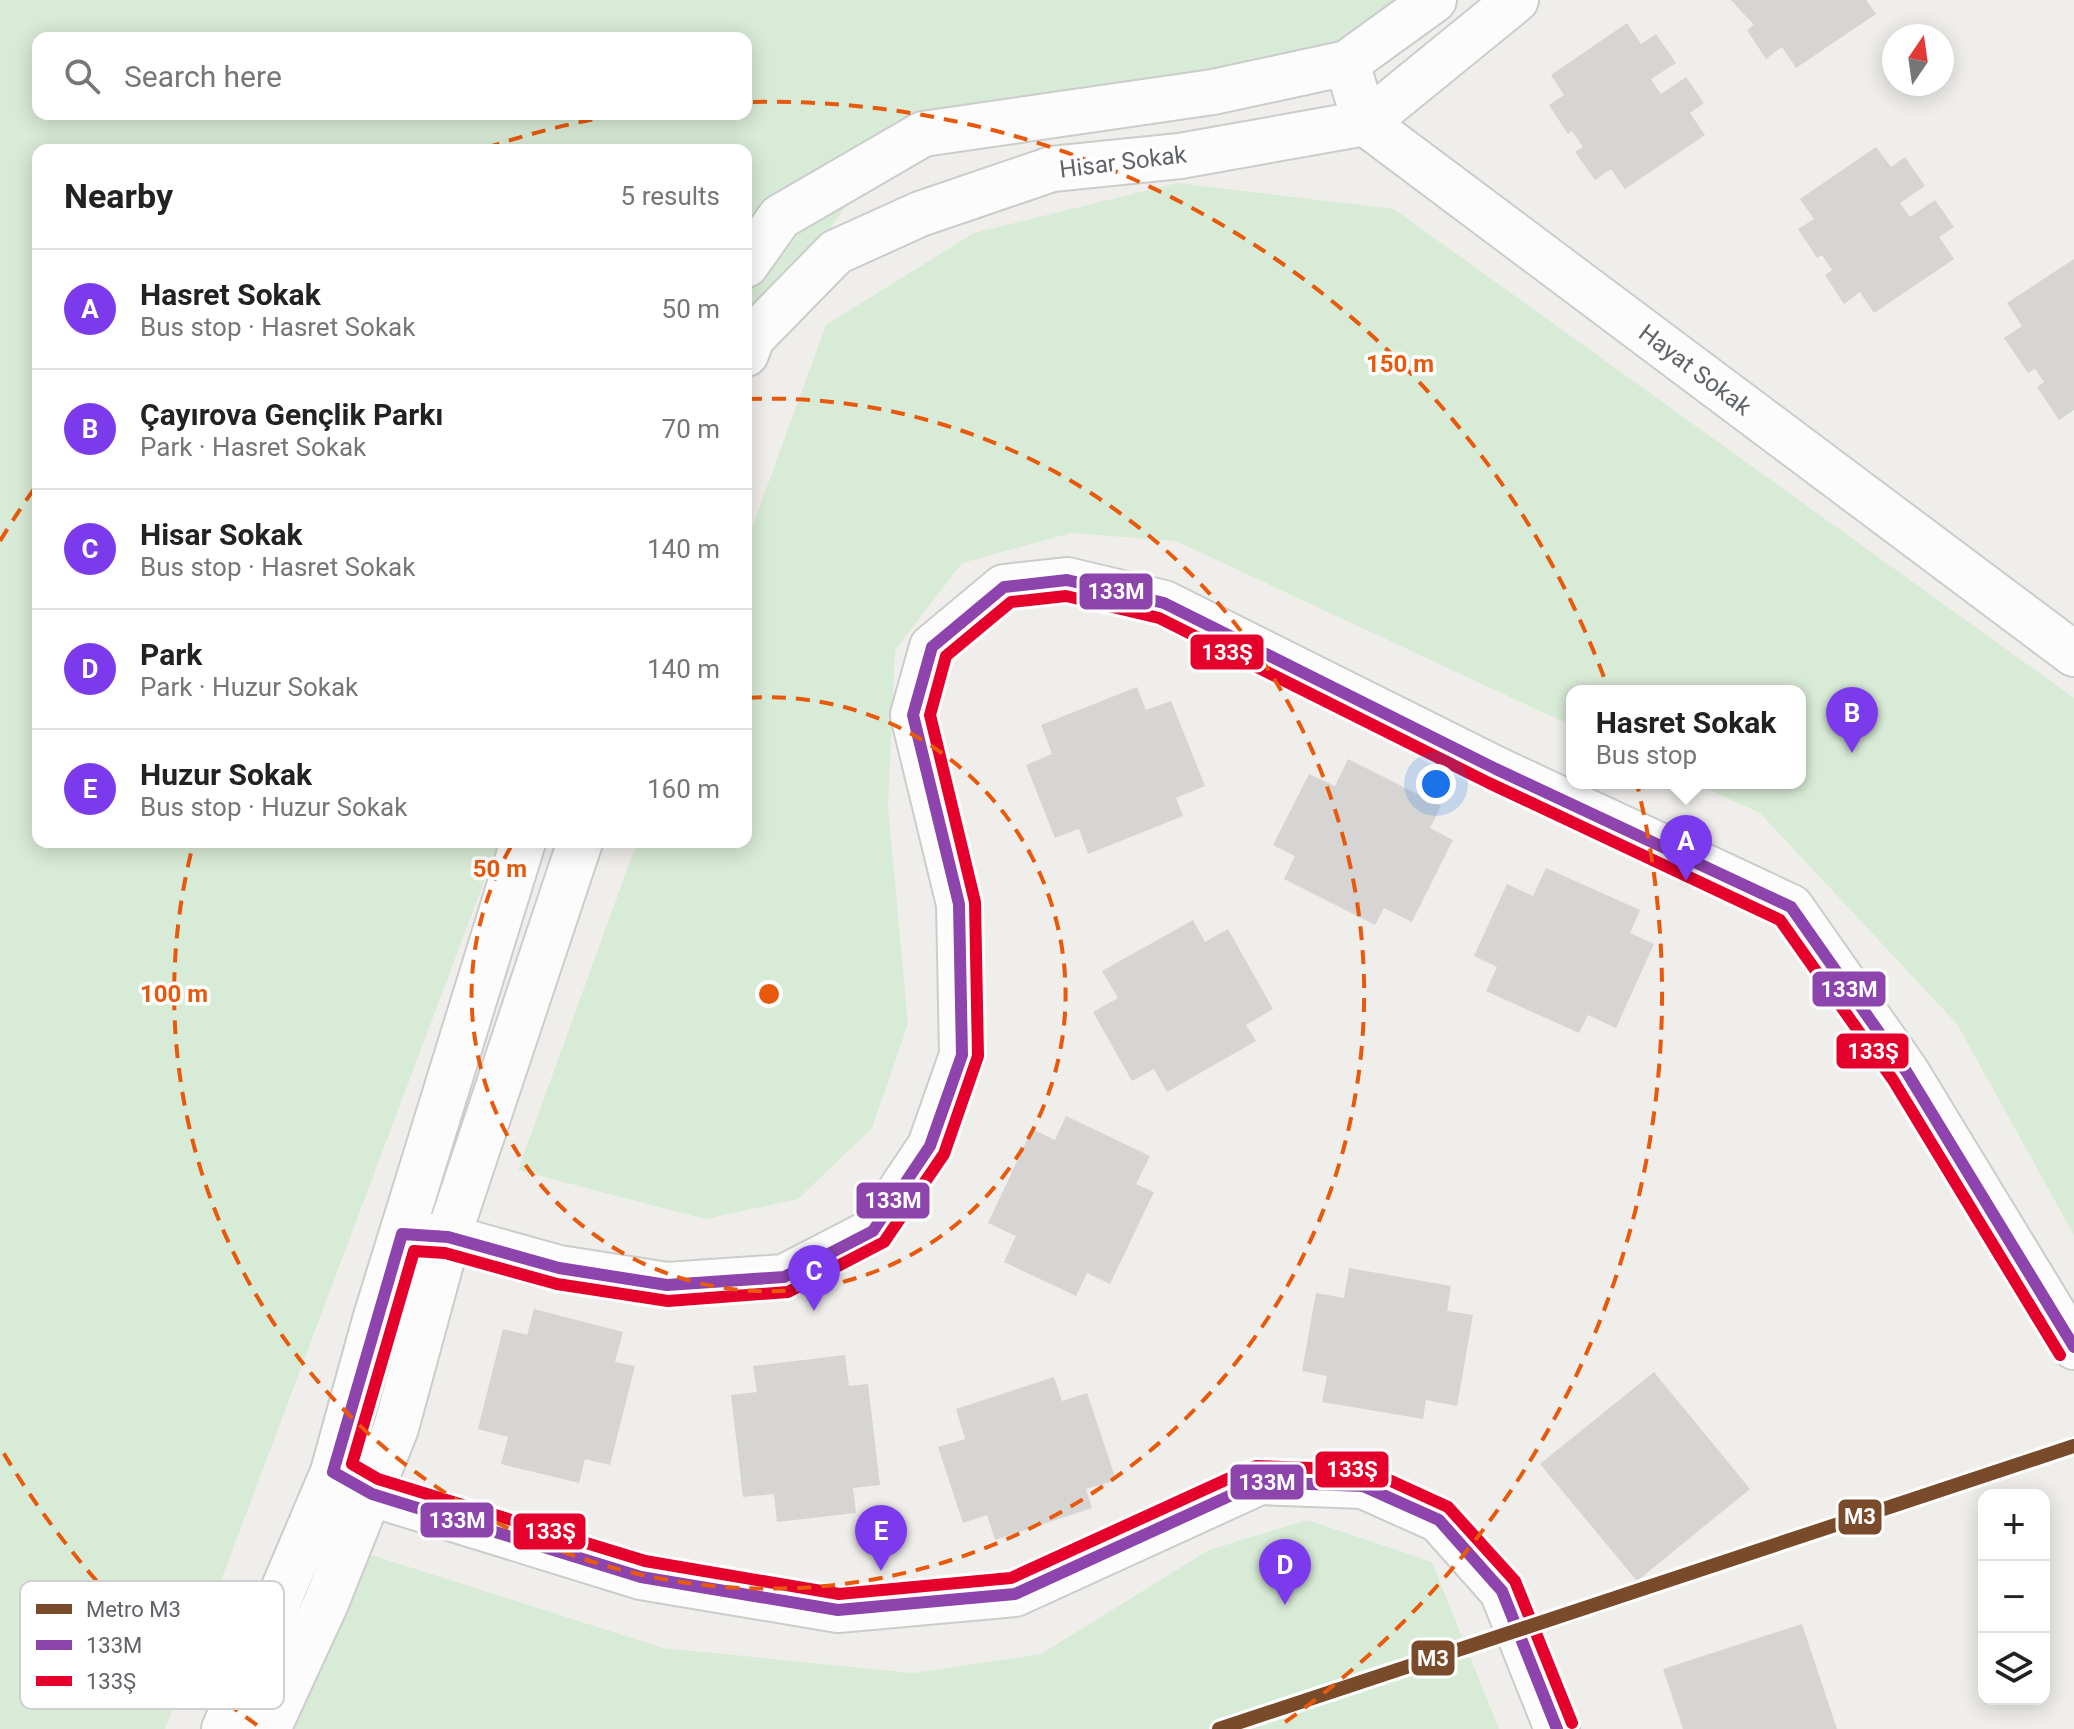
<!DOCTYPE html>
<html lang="en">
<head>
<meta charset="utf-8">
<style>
	:root { --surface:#fff; --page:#f6f6f6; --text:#222; --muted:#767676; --line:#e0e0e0; --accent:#7c3aed }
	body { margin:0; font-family:Roboto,sans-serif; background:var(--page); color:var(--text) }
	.controls { position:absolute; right:24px; bottom:24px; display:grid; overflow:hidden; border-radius:16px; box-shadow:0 4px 20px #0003 }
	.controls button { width:72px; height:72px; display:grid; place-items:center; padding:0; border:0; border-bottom:2px solid var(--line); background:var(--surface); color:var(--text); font:40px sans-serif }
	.compass { position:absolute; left:1882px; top:24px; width:72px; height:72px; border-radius:50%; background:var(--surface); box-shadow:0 4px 20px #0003; rotate:13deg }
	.you { position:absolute; left:1436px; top:784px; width:28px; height:28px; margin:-20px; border:6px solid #fff; border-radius:50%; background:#1a73e8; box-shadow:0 0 0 12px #1a73e833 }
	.badge { display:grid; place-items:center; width:52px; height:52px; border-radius:50%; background:var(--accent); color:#fff; font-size:26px; font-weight:700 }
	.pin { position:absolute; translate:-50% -66px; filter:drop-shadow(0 2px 4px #0008) }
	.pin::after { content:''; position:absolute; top:42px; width:28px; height:24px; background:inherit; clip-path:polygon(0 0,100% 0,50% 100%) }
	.popup { position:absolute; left:1566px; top:685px; width:240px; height:104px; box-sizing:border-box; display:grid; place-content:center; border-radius:16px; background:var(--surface); filter:drop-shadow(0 2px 6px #0005); font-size:26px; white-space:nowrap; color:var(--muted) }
	.popup b { font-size:30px; color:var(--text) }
	.popup::after { content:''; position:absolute; left:50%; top:100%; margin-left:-16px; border:16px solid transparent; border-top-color:var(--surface) }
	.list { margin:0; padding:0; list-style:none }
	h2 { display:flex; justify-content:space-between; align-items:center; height:104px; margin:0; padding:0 32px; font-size:34px }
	h2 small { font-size:26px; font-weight:400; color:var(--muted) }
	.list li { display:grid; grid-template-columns:52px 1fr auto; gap:24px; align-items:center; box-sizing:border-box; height:120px; padding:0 32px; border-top:2px solid var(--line) }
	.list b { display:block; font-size:30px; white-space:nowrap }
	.list p { margin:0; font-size:26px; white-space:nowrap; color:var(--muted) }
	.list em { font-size:26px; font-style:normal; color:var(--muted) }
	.icon { flex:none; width:44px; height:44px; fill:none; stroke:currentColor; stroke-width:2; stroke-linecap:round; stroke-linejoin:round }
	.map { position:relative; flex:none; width:2074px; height:1729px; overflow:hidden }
	.search { position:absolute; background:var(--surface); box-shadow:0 4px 20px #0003; left:32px; top:32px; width:720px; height:88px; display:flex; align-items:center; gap:20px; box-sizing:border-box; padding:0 28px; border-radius:16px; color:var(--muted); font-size:30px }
	.panel { position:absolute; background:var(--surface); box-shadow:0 4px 20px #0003; left:32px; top:144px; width:720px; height:704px; border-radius:16px }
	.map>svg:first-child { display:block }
</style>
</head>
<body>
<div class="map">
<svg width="2074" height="1729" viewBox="0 0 2074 1729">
	<rect width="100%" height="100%" fill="#efeeea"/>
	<path fill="#d8ebd6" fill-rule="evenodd" d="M 0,0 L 1436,0 L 1336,68 L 870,169 L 746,356 L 746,150 L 38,150 L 38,842 L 499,842 L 165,1729 L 0,1729 ZM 38,38 L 746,38 L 746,114 L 38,114 Z
		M 1177,183 L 1394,209 L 2074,698 L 2074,1235 L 1957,1024 L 1760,813 L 1694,783 L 1800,783 L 1800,691 L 1572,691 L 1572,726 L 1176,541 L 1071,533 L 962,563 L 895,650 L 888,807 L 908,1024 L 872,1128 L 798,1199 L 705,1219 L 518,1170 L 637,842 L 746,842 L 746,544 L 826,325 L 974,233 Z
		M 1307,1520 L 1432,1562 L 1499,1729 L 290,1729 L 365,1553 L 663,1648 L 913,1673 L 1041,1654 L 1209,1550 Z"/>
	<path fill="#d6d5d3" d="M 1731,0 L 1866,0 L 1876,14 L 1796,68 L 1782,47 L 1766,59 L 1747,30 L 1754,25 Z
		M 1627,23 L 1641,44 L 1656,34 L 1676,63 L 1651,79 L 1661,94 L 1686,77 L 1704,103 L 1690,113 L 1705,135 L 1625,189 L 1611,169 L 1595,180 L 1575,152 L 1583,147 L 1572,131 L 1568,134 L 1549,105 L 1564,95 L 1551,75 Z
		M 1876,147 L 1891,167 L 1905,157 L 1925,186 L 1900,203 L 1910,217 L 1935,200 L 1954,227 L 1939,237 L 1954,259 L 1874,313 L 1860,292 L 1844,304 L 1825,275 L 1832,270 L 1822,255 L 1817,258 L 1798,229 L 1814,219 L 1800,199 Z
		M 2074,259 L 2074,410 L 2059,420 L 2037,387 L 2044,382 L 2035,369 L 2028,373 L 2004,338 L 2022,326 L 2007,303 Z
		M 1137,687 L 1146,710 L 1171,701 L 1205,786 L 1176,798 L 1183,816 L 1088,854 L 1079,829 L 1055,838 L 1026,765 L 1052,754 L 1041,725 Z
		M 1348,759 L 1441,806 L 1430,828 L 1453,840 L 1412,922 L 1384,908 L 1375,925 L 1284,879 L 1295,856 L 1273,845 L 1309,774 L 1335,786 Z
		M 1546,868 L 1640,910 L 1630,933 L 1654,944 L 1616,1028 L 1588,1015 L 1579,1033 L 1486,991 L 1497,967 L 1474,956 L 1507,884 L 1533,896 Z
		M 1193,920 L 1205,942 L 1228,929 L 1273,1009 L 1246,1025 L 1256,1041 L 1167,1092 L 1154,1069 L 1132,1081 L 1093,1012 L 1118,998 L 1102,971 Z
		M 1066,1116 L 1150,1156 L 1136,1184 L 1154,1192 L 1110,1284 L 1087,1273 L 1076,1296 L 1004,1262 L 1016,1236 L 988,1223 L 1032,1129 L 1055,1140 Z
		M 1349,1268 L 1451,1286 L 1447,1311 L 1473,1315 L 1457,1406 L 1426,1400 L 1423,1419 L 1322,1402 L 1327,1376 L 1302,1371 L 1316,1293 L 1344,1298 Z
		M 534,1309 L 623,1332 L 615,1362 L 635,1366 L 610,1465 L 585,1459 L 579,1483 L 501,1464 L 508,1437 L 478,1429 L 503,1329 L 527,1335 Z
		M 845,1355 L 849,1386 L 868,1384 L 880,1485 L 853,1488 L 856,1513 L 777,1522 L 774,1494 L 743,1497 L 731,1395 L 757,1392 L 753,1366 Z
		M 1654,1372 L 1750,1489 L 1637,1581 L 1540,1464 Z
		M 1054,1377 L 1062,1401 L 1087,1393 L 1116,1480 L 1086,1489 L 1092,1508 L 995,1540 L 987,1515 L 963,1523 L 938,1447 L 965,1439 L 956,1409 Z
		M 1802,1624 L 1837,1729 L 1683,1729 L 1663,1669 Z"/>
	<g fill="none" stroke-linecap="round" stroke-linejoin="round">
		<defs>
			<path id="minor" d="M 1347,63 L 1365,123 L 2074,654
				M 746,265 L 780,217 L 923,134 L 1213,92 L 1347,63 L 1434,0
				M 746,354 L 752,338 L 836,252 L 920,214 L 1052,169 L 1180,156 L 1365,123 L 1516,0
				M 402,1234 L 448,1237 L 559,1268 L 667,1285 L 784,1277 L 873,1231 L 930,1146 L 962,1055 L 959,904 L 913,715 L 932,647 L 1004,587 L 1067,580 L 1164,603 L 1496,769 L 1791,907 L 1906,1071 L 2074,1347
				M 333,1472 L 372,1494 L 641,1577 L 838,1610 L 1015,1594 L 1260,1482 L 1363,1486 L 1439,1520 L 1502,1591 L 1557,1729
				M 224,1729 L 333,1472 L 375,1320 L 523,842
				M 268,1729 L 326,1603 L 396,1428 L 448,1237 L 580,842"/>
		</defs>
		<use href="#minor" stroke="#cbcccc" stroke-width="48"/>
		<use href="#minor" stroke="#fdfcfc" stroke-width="44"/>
		<defs>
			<path id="bus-1" d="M 1557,1729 L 1502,1591 L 1439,1520 L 1363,1486 L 1260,1482 L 1015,1594 L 838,1610 L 641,1577 L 372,1494 L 333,1472 L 402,1234 L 448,1237 L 559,1268 L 667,1285 L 784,1277 L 873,1231 L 930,1146 L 962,1055 L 959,904 L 913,715 L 932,647 L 1004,587 L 1067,580 L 1164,603 L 1496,769 L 1791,907 L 1906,1071 L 2074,1347"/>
			<path id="bus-2" d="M 1572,1723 L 1515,1581 L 1448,1507 L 1367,1470 L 1256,1466 L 1011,1578 L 839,1594 L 645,1561 L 378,1479 L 352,1464 L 414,1251 L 445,1253 L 557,1284 L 668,1301 L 788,1292 L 884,1242 L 944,1154 L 978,1056 L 975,902 L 930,715 L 946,656 L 1011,602 L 1066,596 L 1159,618 L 1489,783 L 1780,920 L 1893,1080 L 2060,1355"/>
		</defs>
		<use href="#bus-1" stroke="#fff" stroke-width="18"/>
		<use href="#bus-2" stroke="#fff" stroke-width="18"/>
		<use href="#bus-1" stroke="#8e44ad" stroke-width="12"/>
		<use href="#bus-2" stroke="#e4002b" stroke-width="12"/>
		<defs>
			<path id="metro-1" d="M 1219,1729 L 2074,1446"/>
		</defs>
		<use href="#metro-1" stroke="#fff" stroke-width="20"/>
		<use href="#metro-1" stroke="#7a4b2a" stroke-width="14"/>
	</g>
	<g fill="none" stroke="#e8590c" stroke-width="4" stroke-dasharray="14 10">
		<path d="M748 698A297 297 0 1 1 513 843"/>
		<path d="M748 399A595 595 0 1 1 193 845"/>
		<path d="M257 1725A892 892 0 0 1 0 1447M0 541A892 892 0 0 1 34 489M486 148A892 892 0 0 1 622 114M753 102A892 892 0 0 1 1281 1725"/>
	</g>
	<g text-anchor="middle" stroke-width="7" stroke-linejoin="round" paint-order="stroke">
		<g font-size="24" fill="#5f6368" stroke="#fff">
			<text transform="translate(1123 162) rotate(-7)" y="8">Hisar Sokak</text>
			<text transform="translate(1695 370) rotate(37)" y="8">Hayat Sokak</text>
		</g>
	</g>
	<rect x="20" y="1581" width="264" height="128" rx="12" fill="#fff" stroke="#cfd0d2" stroke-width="2"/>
	<rect x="36" y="1604" width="36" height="10" fill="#7a4b2a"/>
	<rect x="36" y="1640" width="36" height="10" fill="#8e44ad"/>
	<rect x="36" y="1676" width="36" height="10" fill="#e4002b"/>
	<g font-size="22" fill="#5f6368">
		<text x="86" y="1617">Metro M3</text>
		<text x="86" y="1653">133M</text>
		<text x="86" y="1689">133Ş</text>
	</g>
	<circle cx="769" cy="994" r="12" fill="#e8590c" stroke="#fff" stroke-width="4"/>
	<g font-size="24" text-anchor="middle" font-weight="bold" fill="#e8590c" stroke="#fff" stroke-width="7" stroke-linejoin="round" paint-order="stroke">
		<text x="1400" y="372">150 m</text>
		<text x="500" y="877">50 m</text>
		<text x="174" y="1002">100 m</text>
	</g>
	<g stroke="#fff" stroke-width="3">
		<rect x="1078" y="572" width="76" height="39" rx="8" fill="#8e44ad"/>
		<rect x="1189" y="633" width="76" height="38" rx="8" fill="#e4002b"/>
		<rect x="1811" y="970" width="76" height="38" rx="8" fill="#8e44ad"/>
		<rect x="1835" y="1032" width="75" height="38" rx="8" fill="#e4002b"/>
		<rect x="855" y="1181" width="76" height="39" rx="8" fill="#8e44ad"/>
		<rect x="1314" y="1450" width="76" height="39" rx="8" fill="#e4002b"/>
		<rect x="1229" y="1463" width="76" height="38" rx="8" fill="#8e44ad"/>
		<rect x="1837" y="1498" width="46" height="38" rx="8" fill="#7a4b2a"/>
		<rect x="419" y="1501" width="76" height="38" rx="8" fill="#8e44ad"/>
		<rect x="512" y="1512" width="75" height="39" rx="8" fill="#e4002b"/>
		<rect x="1410" y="1639" width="46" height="38" rx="8" fill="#7a4b2a"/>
	</g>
	<g font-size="22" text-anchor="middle" font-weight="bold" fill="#fff">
		<text x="1116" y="599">133M</text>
		<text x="1227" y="660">133Ş</text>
		<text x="1849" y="997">133M</text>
		<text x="1873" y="1059">133Ş</text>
		<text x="893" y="1208">133M</text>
		<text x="1352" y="1477">133Ş</text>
		<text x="1267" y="1490">133M</text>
		<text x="1860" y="1524">M3</text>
		<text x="457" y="1528">133M</text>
		<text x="550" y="1539">133Ş</text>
		<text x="1433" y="1666">M3</text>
	</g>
</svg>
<div class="controls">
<button>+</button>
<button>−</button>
<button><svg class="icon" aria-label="layers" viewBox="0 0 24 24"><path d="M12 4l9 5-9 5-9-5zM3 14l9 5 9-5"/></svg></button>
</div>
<svg class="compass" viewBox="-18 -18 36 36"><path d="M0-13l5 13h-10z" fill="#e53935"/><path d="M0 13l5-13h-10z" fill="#767676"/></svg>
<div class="you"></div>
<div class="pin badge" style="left:1686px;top:881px">A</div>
<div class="popup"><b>Hasret Sokak</b>Bus stop</div>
<div class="pin badge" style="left:1852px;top:753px">B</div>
<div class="pin badge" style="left:814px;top:1311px">C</div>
<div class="pin badge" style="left:1285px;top:1605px">D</div>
<div class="pin badge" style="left:881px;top:1571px">E</div>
<div class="search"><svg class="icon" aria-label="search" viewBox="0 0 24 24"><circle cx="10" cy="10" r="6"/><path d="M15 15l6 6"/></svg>Search here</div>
<section class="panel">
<h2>Nearby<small>5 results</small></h2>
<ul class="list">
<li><span class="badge">A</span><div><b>Hasret Sokak</b><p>Bus stop · Hasret Sokak</p></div><em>50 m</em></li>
<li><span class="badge">B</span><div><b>Çayırova Gençlik Parkı</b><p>Park · Hasret Sokak</p></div><em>70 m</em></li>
<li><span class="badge">C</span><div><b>Hisar Sokak</b><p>Bus stop · Hasret Sokak</p></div><em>140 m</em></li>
<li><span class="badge">D</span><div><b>Park</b><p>Park · Huzur Sokak</p></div><em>140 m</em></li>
<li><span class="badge">E</span><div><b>Huzur Sokak</b><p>Bus stop · Huzur Sokak</p></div><em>160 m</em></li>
</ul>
</section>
</div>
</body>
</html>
